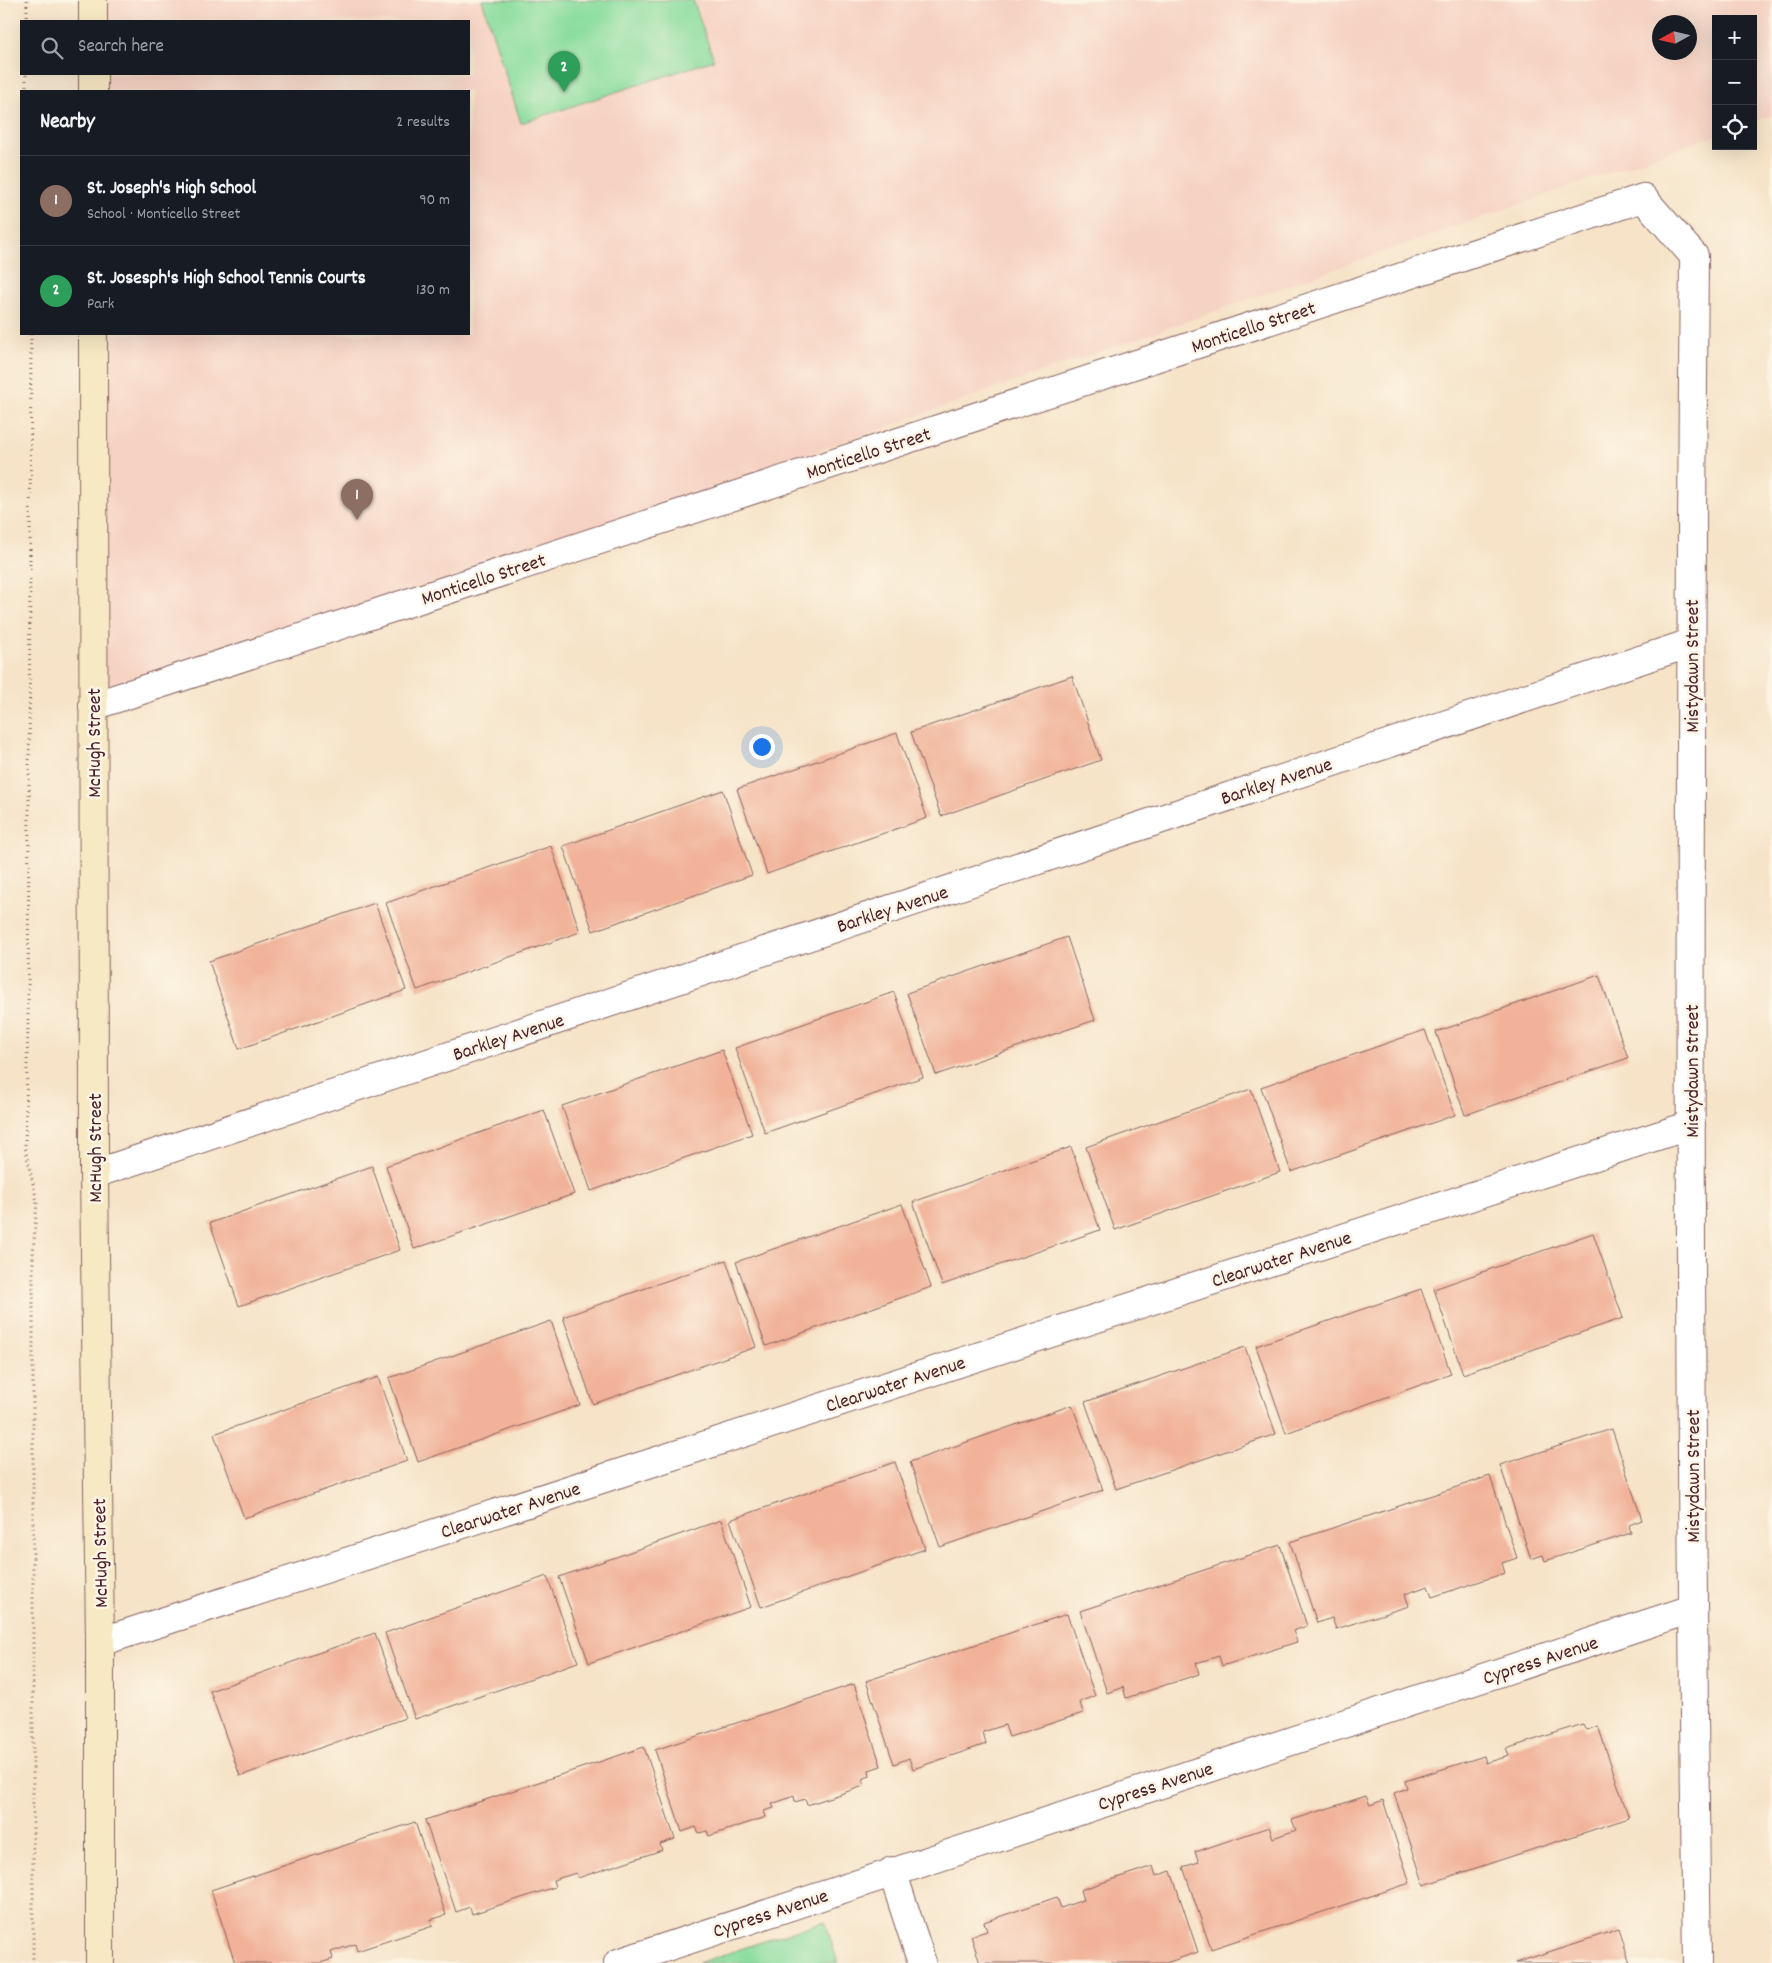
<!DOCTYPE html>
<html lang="en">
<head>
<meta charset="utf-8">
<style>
	:root { --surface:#171b24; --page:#20242c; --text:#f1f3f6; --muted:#9ea1a6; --line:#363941; --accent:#0b8043 }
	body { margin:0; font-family:Dekko,sans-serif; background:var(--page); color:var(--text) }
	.controls { position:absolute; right:15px; top:15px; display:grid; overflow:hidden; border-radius:0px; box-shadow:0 5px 20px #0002 }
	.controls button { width:45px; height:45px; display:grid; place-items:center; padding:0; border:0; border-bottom:1px solid var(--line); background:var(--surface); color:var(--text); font:25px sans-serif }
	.compass { position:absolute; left:1652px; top:15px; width:45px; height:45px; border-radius:50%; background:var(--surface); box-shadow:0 5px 20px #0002; rotate:262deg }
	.you { position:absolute; left:761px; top:746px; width:18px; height:18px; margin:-12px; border:4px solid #fff; border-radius:50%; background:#1a73e8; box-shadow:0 0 0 8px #1a73e833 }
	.badge { display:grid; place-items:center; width:32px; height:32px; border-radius:50%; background:var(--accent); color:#fff; font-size:16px; font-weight:700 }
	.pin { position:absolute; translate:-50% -41px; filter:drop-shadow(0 1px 2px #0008) }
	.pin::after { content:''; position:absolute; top:26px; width:18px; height:15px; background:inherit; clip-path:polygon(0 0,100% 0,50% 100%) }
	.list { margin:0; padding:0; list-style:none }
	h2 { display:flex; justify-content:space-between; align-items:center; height:65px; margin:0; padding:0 20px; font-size:21px }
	h2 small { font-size:16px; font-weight:400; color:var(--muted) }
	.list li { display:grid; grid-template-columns:32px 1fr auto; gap:15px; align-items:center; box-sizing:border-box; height:90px; padding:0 20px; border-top:1px solid var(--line) }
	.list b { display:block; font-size:19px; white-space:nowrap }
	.list p { margin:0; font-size:16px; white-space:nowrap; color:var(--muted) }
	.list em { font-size:16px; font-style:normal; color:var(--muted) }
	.icon { flex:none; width:28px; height:28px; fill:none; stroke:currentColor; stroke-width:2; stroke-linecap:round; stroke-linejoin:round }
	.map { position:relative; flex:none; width:1772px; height:1963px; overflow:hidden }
	.search { position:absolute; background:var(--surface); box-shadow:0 5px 20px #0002; left:20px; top:20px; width:450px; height:55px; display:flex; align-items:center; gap:12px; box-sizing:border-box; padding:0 18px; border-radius:0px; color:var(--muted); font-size:19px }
	.panel { position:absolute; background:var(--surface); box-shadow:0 5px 20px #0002; left:20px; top:90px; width:450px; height:245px; border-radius:0px }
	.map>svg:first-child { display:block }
</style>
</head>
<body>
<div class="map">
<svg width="1772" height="1963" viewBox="0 0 1772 1963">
	<rect width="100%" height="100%" fill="#fcf5e5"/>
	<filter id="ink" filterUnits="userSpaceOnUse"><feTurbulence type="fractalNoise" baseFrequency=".02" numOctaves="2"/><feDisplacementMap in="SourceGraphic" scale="10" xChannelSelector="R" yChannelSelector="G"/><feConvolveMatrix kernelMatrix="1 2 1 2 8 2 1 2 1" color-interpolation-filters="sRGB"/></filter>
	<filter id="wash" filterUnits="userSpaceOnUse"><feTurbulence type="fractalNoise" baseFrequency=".0096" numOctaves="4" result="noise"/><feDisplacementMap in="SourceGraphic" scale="20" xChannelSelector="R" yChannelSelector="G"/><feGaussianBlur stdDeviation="1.12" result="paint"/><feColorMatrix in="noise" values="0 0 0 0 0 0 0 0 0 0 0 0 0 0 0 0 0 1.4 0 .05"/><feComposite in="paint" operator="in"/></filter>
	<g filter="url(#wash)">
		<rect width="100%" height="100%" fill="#f6e3c8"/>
		<path fill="#f6d2c3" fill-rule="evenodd" d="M 93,0 L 1772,0 L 1772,115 L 1753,122 L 1753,19 L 1716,19 L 1716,135 L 93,706 L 93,334 L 469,334 L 469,91 L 93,91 L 93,74 L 469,74 L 469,21 L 93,21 ZM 1660,22 L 1690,22 L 1690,52 L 1660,52 Z"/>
		<path fill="#8add9e" stroke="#6a7e64" d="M 482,0 L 693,0 L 714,60 L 521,123 Z
			M 825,1921 L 838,1963 L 698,1963 Z"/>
		<g id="blocks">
			<path fill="#f1b299" d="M 1072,676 L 1101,760 L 941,816 L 911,732 Z
				M 897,733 L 927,818 L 767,874 L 737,789 Z
				M 723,790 L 752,875 L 593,931 L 563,846 Z
				M 551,846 L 580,932 L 417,990 L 386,903 Z
				M 375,903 L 406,990 L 239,1049 L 209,961 Z
				M 1067,937 L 1095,1020 L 936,1075 L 907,993 Z
				M 1599,975 L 1628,1058 L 1465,1115 L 1436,1032 Z
				M 894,992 L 923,1077 L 765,1133 L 735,1048 Z
				M 1425,1030 L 1455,1115 L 1291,1172 L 1261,1087 Z
				M 722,1050 L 752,1134 L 591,1191 L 562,1106 Z
				M 1251,1089 L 1280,1172 L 1115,1230 L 1086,1147 Z
				M 544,1110 L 574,1194 L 414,1249 L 386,1166 Z
				M 1071,1147 L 1100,1230 L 942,1285 L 913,1202 Z
				M 372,1166 L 400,1250 L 239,1306 L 210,1223 Z
				M 902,1204 L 931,1287 L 766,1346 L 736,1262 Z
				M 1593,1233 L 1623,1318 L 1463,1374 L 1434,1289 Z
				M 726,1260 L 756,1347 L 593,1404 L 563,1317 Z
				M 1421,1289 L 1451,1374 L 1286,1433 L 1256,1346 Z
				M 551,1321 L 580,1405 L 418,1462 L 389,1378 Z
				M 1245,1347 L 1276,1434 L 1116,1489 L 1085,1402 Z
				M 378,1377 L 407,1461 L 244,1518 L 214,1434 Z
				M 1072,1405 L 1103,1490 L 940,1547 L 910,1462 Z
				M 1612,1429 L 1642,1520 L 1629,1525 L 1631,1533 L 1545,1561 L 1543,1555 L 1531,1559 L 1500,1465 Z
				M 895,1462 L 925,1549 L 761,1607 L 730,1520 Z
				M 1490,1476 L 1517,1558 L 1502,1563 L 1505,1573 L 1432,1597 L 1428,1586 L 1405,1594 L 1409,1606 L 1336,1629 L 1332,1618 L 1317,1623 L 1290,1542 Z
				M 721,1520 L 751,1607 L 589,1663 L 559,1577 Z
				M 1280,1545 L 1307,1626 L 1293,1631 L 1297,1642 L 1222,1666 L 1219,1656 L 1196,1663 L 1199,1674 L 1126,1698 L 1123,1687 L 1107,1693 L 1080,1611 Z
				M 547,1576 L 578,1662 L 415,1719 L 385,1633 Z
				M 1067,1614 L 1095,1696 L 1080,1702 L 1083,1713 L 1009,1737 L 1005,1725 L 983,1732 L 986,1744 L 913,1769 L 909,1758 L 894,1764 L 866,1681 Z
				M 375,1633 L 405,1718 L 240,1776 L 210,1691 Z
				M 854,1684 L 881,1766 L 869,1770 L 870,1776 L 862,1779 L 864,1786 L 807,1805 L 805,1799 L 795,1802 L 794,1796 L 772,1804 L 774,1808 L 764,1811 L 766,1817 L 709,1836 L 707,1831 L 699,1833 L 696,1827 L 682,1832 L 655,1750 Z
				M 1583,1724 L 1586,1730 L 1598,1726 L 1629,1818 L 1424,1885 L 1394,1793 L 1407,1788 L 1405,1781 L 1484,1756 L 1486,1763 L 1509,1756 L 1506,1749 Z
				M 644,1747 L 675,1839 L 660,1844 L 662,1850 L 578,1878 L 576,1873 L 553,1880 L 555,1887 L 472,1914 L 470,1907 L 456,1912 L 425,1820 Z
				M 1366,1796 L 1370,1805 L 1383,1800 L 1410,1883 L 1211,1949 L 1183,1867 L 1199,1862 L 1195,1852 L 1269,1827 L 1273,1838 L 1296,1830 L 1292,1820 Z
				M 415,1822 L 446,1915 L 430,1920 L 433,1926 L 357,1951 L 355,1944 L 331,1952 L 333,1959 L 320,1963 L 235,1963 L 211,1890 Z
				M 1153,1866 L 1156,1876 L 1171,1871 L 1198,1952 L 1166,1963 L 980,1963 L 971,1936 L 987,1931 L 984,1922 L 1057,1897 L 1061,1908 L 1083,1900 L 1080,1890 Z
				M 1619,1929 L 1630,1963 L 1515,1963 Z"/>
		</g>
	</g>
	<g filter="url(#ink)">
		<use href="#blocks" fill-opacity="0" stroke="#866462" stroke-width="1"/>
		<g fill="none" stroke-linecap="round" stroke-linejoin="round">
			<defs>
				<path id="street" d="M 93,706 L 1643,198 L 1694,256 C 1689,825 1689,1394 1697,1963
					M 94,1174 L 1691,643
					M 100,1642 L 1691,1125
					M 892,1871 L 922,1963
					M 618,1963 L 1692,1609"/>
				<path id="secondary" d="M 93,0 L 93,21
					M 93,74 L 93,91
					M 93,334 L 94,1174 L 100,1642 L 100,1963"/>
			</defs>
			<use href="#street" stroke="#866462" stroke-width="30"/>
			<use href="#secondary" stroke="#866462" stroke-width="30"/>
			<path stroke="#866462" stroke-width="3" stroke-dasharray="1 4" stroke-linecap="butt" d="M 27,21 L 27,0
				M 26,91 L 26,74
				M 31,334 L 28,1026 L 25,1147 L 37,1202 L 33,1254 L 33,1963"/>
			<use href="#street" stroke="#fff" stroke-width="28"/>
			<use href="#secondary" stroke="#f7e9c3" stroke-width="28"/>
		</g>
	</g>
	<g text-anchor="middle" stroke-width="5" stroke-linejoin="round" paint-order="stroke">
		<g font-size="20" fill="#4a1f2b" stroke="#fcf5e5">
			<text transform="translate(1253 326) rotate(-18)" y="7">Monticello Street</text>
			<text transform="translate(868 452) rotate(-18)" y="7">Monticello Street</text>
			<text transform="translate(483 578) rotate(-18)" y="7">Monticello Street</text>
			<text transform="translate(1691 666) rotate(-90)" y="7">Mistydawn Street</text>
			<text transform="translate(93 743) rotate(-90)" y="7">McHugh Street</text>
			<text transform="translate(1276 780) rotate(-18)" y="7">Barkley Avenue</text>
			<text transform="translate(892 908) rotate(-18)" y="7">Barkley Avenue</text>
			<text transform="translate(508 1036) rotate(-18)" y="7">Barkley Avenue</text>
			<text transform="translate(1691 1071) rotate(-90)" y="7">Mistydawn Street</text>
			<text transform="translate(94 1148) rotate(-90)" y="7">McHugh Street</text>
			<text transform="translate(1281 1258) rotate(-18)" y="7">Clearwater Avenue</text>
			<text transform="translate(895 1383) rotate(-18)" y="7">Clearwater Avenue</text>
			<text transform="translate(1692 1476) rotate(-90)" y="7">Mistydawn Street</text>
			<text transform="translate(510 1509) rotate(-18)" y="7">Clearwater Avenue</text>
			<text transform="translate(99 1553) rotate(-91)" y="7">McHugh Street</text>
			<text transform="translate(1540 1659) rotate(-18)" y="7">Cypress Avenue</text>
			<text transform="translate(1155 1785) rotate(-18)" y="7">Cypress Avenue</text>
			<text transform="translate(770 1912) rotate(-18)" y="7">Cypress Avenue</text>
		</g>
	</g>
</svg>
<div class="controls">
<button>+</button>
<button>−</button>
<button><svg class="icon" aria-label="locate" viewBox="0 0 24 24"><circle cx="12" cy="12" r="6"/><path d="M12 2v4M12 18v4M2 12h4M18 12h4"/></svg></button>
</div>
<svg class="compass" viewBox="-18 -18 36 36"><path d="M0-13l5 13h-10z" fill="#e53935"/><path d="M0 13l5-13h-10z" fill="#9ea1a6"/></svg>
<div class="you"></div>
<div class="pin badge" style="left:357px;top:520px;background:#8d6e63">1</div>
<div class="pin badge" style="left:564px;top:92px;background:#2e9e5b">2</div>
<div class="search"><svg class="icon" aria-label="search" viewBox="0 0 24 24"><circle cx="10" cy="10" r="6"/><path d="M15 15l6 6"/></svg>Search here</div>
<section class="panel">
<h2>Nearby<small>2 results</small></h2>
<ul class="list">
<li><span class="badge" style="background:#8d6e63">1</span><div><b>St. Joseph's High School</b><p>School · Monticello Street</p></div><em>90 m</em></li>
<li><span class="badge" style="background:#2e9e5b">2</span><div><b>St. Josesph's High School Tennis Courts</b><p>Park</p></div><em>130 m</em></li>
</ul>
</section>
</div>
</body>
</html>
